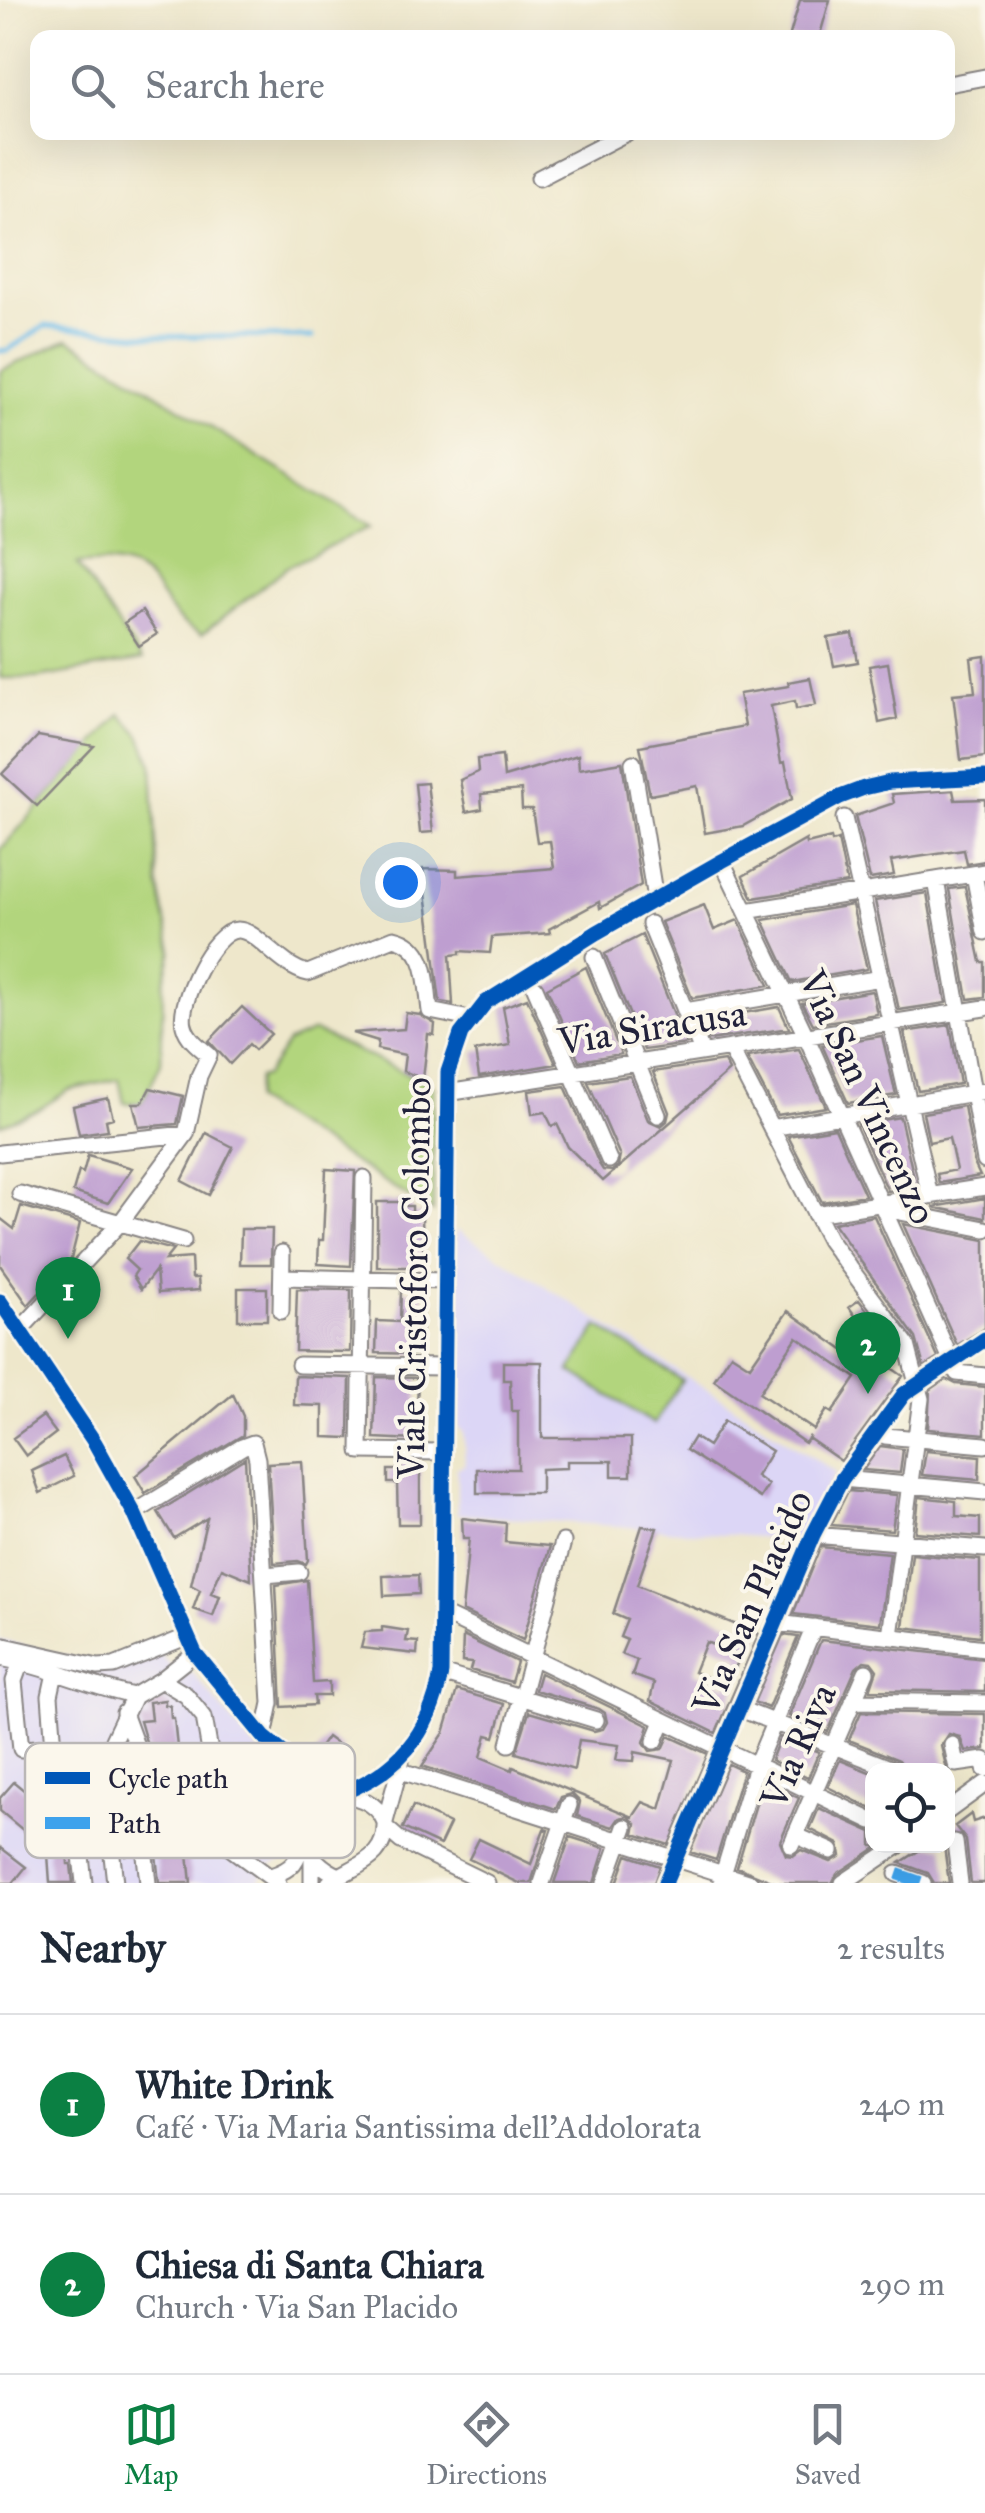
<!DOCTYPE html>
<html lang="en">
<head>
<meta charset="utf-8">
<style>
	:root { --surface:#fff; --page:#f2f2f3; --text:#1f2937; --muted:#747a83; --line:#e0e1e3; --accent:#0b8043 }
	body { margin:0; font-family:"IM FELL Great Primer",serif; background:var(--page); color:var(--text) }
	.controls { position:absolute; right:30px; bottom:30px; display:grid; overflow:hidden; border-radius:20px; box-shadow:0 10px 40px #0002 }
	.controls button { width:90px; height:90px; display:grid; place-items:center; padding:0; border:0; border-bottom:2px solid var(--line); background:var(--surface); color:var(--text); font:50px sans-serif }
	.you { position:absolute; left:400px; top:882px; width:35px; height:35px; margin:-25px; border:8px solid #fff; border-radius:50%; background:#1a73e8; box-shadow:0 0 0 15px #1a73e833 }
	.badge { display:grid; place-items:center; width:65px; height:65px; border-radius:50%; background:var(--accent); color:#fff; font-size:32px; font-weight:700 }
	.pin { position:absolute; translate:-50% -82px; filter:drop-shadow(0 2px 5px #0008) }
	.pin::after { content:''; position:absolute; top:52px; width:35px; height:30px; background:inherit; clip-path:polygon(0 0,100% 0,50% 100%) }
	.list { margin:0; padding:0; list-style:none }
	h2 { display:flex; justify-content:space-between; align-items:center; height:130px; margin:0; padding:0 40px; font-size:42px }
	h2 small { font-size:32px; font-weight:400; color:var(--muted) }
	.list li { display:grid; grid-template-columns:65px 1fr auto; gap:30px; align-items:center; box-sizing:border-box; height:180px; padding:0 40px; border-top:2px solid var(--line) }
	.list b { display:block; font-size:38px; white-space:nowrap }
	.list p { margin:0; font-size:32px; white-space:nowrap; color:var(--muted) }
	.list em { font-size:32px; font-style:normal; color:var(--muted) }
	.icon { flex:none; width:55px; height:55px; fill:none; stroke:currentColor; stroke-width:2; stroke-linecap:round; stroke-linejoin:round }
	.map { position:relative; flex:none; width:985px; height:1883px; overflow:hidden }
	.search { position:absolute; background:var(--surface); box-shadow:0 10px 40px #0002; left:30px; right:30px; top:30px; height:110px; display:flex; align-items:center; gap:25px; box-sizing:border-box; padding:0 35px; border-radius:20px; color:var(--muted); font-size:38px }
	.sheet { height:490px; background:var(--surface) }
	nav { display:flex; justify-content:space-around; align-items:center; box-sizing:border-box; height:140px; border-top:2px solid var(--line); background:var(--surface); font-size:28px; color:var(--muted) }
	nav a { display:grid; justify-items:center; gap:5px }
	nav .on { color:var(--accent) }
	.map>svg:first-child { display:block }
</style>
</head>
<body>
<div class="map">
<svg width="985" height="1883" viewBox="0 0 985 1883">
	<rect width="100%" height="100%" fill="#fbf7ec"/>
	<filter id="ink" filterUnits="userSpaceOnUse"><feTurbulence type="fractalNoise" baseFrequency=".01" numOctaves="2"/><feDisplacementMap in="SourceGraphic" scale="20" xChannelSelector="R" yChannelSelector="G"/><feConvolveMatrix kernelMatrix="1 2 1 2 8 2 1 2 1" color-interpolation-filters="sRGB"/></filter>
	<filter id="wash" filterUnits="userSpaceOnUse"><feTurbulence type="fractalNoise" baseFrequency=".0048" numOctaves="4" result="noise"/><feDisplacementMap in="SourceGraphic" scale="40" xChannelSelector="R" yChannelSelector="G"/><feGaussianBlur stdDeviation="2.25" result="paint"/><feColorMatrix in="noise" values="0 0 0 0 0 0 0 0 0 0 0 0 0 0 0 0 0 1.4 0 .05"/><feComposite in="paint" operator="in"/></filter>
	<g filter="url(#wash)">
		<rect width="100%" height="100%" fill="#eee7cb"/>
		<path fill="#dcd6f6" d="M 456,1229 L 836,1472 L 796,1540 L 457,1514 L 457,1468 L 465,1465 L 464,1432 L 458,1427 L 458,1354 L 454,1353 Z
			M 0,1640 L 88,1662 L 113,1660 L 153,1644 L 178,1675 L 193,1673 L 250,1743 L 289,1784 L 292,1792 L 285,1824 L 293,1846 L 287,1859 L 269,1865 L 257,1883 L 0,1883 Z"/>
		<path fill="#b2d57d" stroke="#6a7c5c" stroke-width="2.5" d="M 68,339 L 371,526 L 287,567 L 202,634 C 144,610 173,552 77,564 L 142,660 L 38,678 L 0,678 L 0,371 Z
			M 121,714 L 140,735 L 152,764 L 158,883 L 172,950 L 163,985 L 161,1063 L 142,1103 L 124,1103 L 119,1079 L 69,1090 L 38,1110 L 0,1125 L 0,850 Z
			M 314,1031 L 433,1086 L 433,1212 L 254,1100 L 258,1078 L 265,1076 L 288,1042 Z
			M 598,1326 L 682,1380 L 654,1424 L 570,1371 Z"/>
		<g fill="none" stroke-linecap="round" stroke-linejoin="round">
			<path stroke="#6ebce8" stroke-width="5" d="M 0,351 L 8,350 L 45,326 L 151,336 L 313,337"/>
		</g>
		<g id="blocks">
			<path fill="#be9ed0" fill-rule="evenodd" d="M 800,0 L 830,0 L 819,38 L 789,38 Z
				M 142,611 L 157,634 L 139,646 L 124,623 Z
				M 853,634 L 858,662 L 834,666 L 828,638 Z
				M 985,656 L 985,757 L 961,760 L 953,694 L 975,692 L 971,658 Z
				M 888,663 L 897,719 L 879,723 L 869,666 Z
				M 810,678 L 816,705 L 796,709 L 795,701 L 771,706 L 781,763 L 785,762 L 792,799 L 743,826 L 705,833 L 697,786 L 650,795 L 640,746 L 745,726 L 739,694 L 789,686 L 788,682 Z
				M 38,736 L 94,746 L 37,806 L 2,774 Z
				M 578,755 L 579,769 L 622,762 L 641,885 L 600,908 L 599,902 L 549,929 L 550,933 L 492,937 L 490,953 L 460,951 L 460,954 L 450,955 L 453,1004 L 440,1002 L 423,869 L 457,870 L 457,876 L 554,868 L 550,841 L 537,842 L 532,809 L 522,809 L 521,790 L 481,794 L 482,809 L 466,812 L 460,780 L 478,772 L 477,759 L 502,756 L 504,777 Z
				M 427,783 L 433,832 L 420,833 L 415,784 Z
				M 953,790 L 955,800 L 985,799 L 985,861 L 967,864 L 964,850 L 891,861 L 894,875 L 870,879 L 855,816 L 894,803 L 892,794 Z
				M 831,838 L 832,842 L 838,840 L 847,883 L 753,898 L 743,876 L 806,840 L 807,844 Z
				M 965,887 L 981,962 L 985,962 L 985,997 L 968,999 L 949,889 Z
				M 927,893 L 946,1003 L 899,1010 L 875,901 Z
				M 704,905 L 714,930 L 738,920 L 769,985 L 692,998 L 661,922 Z
				M 852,905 L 867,969 L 792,982 L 763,920 Z
				M 642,935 L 674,1014 L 687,1044 L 644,1050 L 605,954 Z
				M 586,967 L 621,1054 L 579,1061 L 547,988 Z
				M 872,991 L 877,1014 L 813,1024 L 802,1003 Z
				M 527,998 L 556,1064 L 479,1077 L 475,1051 L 510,1045 L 503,1007 Z
				M 242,1007 L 271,1034 L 255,1050 L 249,1044 L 230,1064 L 209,1041 Z
				M 779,1007 L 789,1028 L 709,1040 L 701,1020 Z
				M 406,1013 L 420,1015 L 435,1024 L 434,1035 L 428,1034 L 423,1079 L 403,1071 L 405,1055 L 377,1049 L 378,1041 L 352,1033 L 404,1029 Z
				M 950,1025 L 960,1084 L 918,1091 L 904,1032 Z
				M 882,1036 L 896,1095 L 848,1103 L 822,1045 Z
				M 799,1049 L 826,1107 L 777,1115 L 747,1057 Z
				M 724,1061 L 729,1071 L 603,1181 L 568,1147 L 557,1124 L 552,1126 L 545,1112 L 532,1114 L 529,1091 L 565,1086 L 599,1164 L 603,1170 L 612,1171 L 618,1166 L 620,1156 L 588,1082 L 630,1076 L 648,1120 L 661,1126 L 667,1121 L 669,1112 L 653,1072 Z
				M 150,1088 L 183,1096 L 177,1124 L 139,1127 L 133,1103 L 142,1103 Z
				M 108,1098 L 113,1118 L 106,1120 L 108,1130 L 79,1134 L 73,1106 Z
				M 964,1106 L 974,1163 L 980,1176 L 939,1183 L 937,1174 L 956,1170 L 949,1138 L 929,1142 L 923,1113 Z
				M 900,1117 L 916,1187 L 888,1191 L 858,1124 Z
				M 835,1128 L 865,1195 L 822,1202 L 788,1136 Z
				M 206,1133 L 233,1147 L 209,1195 L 182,1181 Z
				M 88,1155 L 132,1168 L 108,1203 L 73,1192 L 79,1171 L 83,1173 Z
				M 326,1169 L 355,1171 L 351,1266 L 318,1264 L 319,1240 L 323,1240 Z
				M 985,1198 L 985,1218 L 933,1207 L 934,1207 Z
				M 377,1202 L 403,1202 L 403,1206 L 412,1206 L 412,1214 L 422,1214 L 423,1267 L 377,1267 Z
				M 21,1206 L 80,1223 L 71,1259 L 28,1305 L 0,1265 L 0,1218 L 14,1229 Z
				M 874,1216 L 938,1358 L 924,1367 L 916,1338 L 833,1223 Z
				M 903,1224 L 985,1240 L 985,1328 L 957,1345 Z
				M 241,1229 L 272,1229 L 271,1264 L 240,1264 Z
				M 139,1241 L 173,1250 L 165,1260 L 191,1258 L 192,1278 L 198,1278 L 199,1290 L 158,1293 L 156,1270 L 141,1289 L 133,1276 L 137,1270 L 125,1259 Z
				M 238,1288 L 267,1288 L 267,1320 L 238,1320 Z
				M 297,1289 L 351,1290 L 350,1352 L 295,1351 Z
				M 401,1291 L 423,1292 L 421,1354 L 376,1353 L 377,1321 L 400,1322 Z
				M 859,1300 L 886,1335 L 873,1355 L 903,1376 L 841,1461 L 808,1438 L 810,1436 L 805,1443 L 714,1380 L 731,1354 L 750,1366 L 788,1311 L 849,1354 L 865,1330 L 849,1307 ZM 797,1337 L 856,1378 L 832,1413 L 827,1410 L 814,1430 L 759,1393 Z
				M 503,1362 L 542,1362 L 542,1438 L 631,1438 L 631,1476 L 612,1476 L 612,1461 L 567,1461 L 567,1468 L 541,1469 L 541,1493 L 477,1493 L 477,1469 L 518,1469 L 518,1411 L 511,1411 L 510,1380 L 503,1380 Z
				M 295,1376 L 350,1378 L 349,1438 L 323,1437 L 323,1406 L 294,1405 Z
				M 376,1377 L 418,1378 L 416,1440 L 374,1438 Z
				M 946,1379 L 956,1384 L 985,1387 L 985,1434 L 928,1429 L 930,1390 Z
				M 233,1394 L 243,1416 L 243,1435 L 145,1493 L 135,1476 Z
				M 43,1416 L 56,1433 L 26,1456 L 13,1438 Z
				M 724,1421 L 772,1451 L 756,1476 L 768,1485 L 760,1498 L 686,1450 L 694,1437 L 708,1446 Z
				M 880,1446 L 903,1449 L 900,1473 L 863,1470 Z
				M 926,1451 L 980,1456 L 979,1480 L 922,1475 Z
				M 64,1456 L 74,1476 L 40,1493 L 32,1471 Z
				M 245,1458 L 251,1580 L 222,1568 L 211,1593 L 220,1596 L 213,1616 L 193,1609 L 200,1590 L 191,1585 L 207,1518 L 174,1538 L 158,1512 Z
				M 302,1461 L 308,1560 L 306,1564 L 298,1561 L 274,1563 L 268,1463 Z
				M 401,1463 L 420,1463 L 420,1524 L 398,1524 L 397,1483 L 388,1483 L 388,1470 L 401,1470 Z
				M 848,1491 L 897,1495 L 892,1530 L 831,1525 Z
				M 919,1497 L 956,1501 L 956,1516 L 980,1518 L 980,1537 L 915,1532 Z
				M 462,1518 L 506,1523 L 505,1542 L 550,1546 L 523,1640 L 462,1611 L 469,1538 L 463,1538 Z
				M 642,1526 L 657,1528 L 637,1585 L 759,1634 L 716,1733 L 650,1701 L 654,1683 L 632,1675 L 637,1660 L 621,1654 L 627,1640 L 620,1637 L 627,1620 L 613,1614 ZM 706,1642 L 740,1656 L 728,1686 L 694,1672 Z
				M 820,1547 L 890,1553 L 880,1624 L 793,1614 Z
				M 912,1554 L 980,1560 L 980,1636 L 903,1627 Z
				M 418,1575 L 419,1594 L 384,1596 L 383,1576 Z
				M 307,1580 L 313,1683 L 329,1682 L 329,1696 L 314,1696 L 315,1705 L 282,1707 L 276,1585 Z
				M 382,1627 L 408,1631 L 406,1641 L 418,1642 L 417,1654 L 361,1648 L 365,1632 L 382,1631 Z
				M 783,1635 L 798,1637 L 768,1708 L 754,1702 Z
				M 463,1636 L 517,1662 L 511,1682 L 470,1670 L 472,1663 L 462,1662 Z
				M 821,1640 L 985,1659 L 985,1692 L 870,1690 L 877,1670 L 871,1662 L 864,1661 L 856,1668 L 828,1732 L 789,1716 Z
				M 540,1673 L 649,1726 L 644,1742 L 650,1751 L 663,1749 L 669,1736 L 708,1754 L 669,1845 L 634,1834 L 636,1824 L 628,1816 L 619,1818 L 613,1827 L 577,1816 L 580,1802 L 572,1794 L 561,1797 L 556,1809 L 422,1766 L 444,1733 L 457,1690 L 504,1704 L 495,1737 L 487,1735 L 481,1757 L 512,1770 L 513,1767 L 633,1817 L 643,1802 L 660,1809 L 674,1760 L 635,1752 L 634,1761 L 616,1760 L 619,1745 L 579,1740 L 574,1770 L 516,1753 L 529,1712 L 594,1731 L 603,1729 L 607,1722 L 605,1713 L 599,1709 L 535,1690 Z
				M 165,1700 L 165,1705 L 170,1705 L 171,1718 L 174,1718 L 191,1883 L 159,1883 L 156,1854 L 149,1845 L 139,1846 L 134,1854 L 125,1855 L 117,1795 L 120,1769 L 127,1770 L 132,1828 L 138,1833 L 148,1833 L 153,1822 L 147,1745 L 140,1721 L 151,1720 L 149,1702 Z
				M 861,1712 L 985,1714 L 985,1749 L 965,1751 L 960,1737 L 949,1734 L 941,1746 L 947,1770 L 906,1770 L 899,1760 L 849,1740 Z
				M 327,1737 L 342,1748 L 326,1771 L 311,1760 Z
				M 780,1737 L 819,1752 L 808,1778 L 771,1760 Z
				M 840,1760 L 872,1773 L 872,1809 L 828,1787 Z
				M 728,1764 L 743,1771 L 716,1860 L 690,1852 Z
				M 763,1781 L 799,1798 L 780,1841 L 786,1855 L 793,1856 L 801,1850 L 831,1862 L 841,1856 L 839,1844 L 810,1829 L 819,1808 L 872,1832 L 872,1846 L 879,1846 L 837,1874 L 832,1883 L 776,1883 L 737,1867 Z
				M 14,1782 L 65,1824 L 68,1864 L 71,1864 L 73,1883 L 50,1883 L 47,1840 L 42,1846 L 0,1811 L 0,1798 Z
				M 413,1806 L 450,1824 L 440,1845 L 403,1828 Z
				M 971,1814 L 973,1822 L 985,1818 L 985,1883 L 971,1883 L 966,1840 L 955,1826 Z
				M 544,1829 L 548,1830 L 531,1883 L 519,1883 L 469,1859 L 479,1839 L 531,1864 Z
				M 570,1837 L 605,1848 L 594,1883 L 554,1883 Z
				M 926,1846 L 944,1846 L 949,1883 L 934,1883 L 928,1873 L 900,1863 Z
				M 0,1847 L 26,1867 L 13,1883 L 0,1883 Z
				M 627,1855 L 660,1866 L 654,1883 L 617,1883 Z"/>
		</g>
	</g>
	<g filter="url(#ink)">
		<use href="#blocks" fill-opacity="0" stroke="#888483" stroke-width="2.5"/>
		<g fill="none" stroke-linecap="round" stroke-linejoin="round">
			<path stroke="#c5c0ae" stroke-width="15" stroke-dasharray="15 8" stroke-linecap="butt" d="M 142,1823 L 145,1856"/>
			<defs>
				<path id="minor" d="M 948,84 L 985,77
					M 539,178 L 628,132
					M 633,763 L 655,899
					M 844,818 L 930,1196
					M 722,861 L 806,1036 L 957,1373 L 985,1376
					M 974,874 L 985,932
					M 936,880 L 985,1161
					M 746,911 L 985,872
					M 650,924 L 702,1052
					M 594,957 L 658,1115
					M 535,988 L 609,1160
					M 685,1011 L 881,978
					M 730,1048 L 829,1240 L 907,1345 L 921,1399 L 890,1636
					M 447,1093 L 985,1008
					M 771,1128 L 985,1091
					M 0,1153 L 186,1134
					M 364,1178 L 360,1451 L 442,1452
					M 20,1194 L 183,1241
					M 883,1204 L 895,1211 L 985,1229
					M 815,1214 L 985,1187
					M 282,1277 L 445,1281
					M 0,1301 L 95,1443 L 134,1513 L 195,1653 L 264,1737 L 333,1794
					M 281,1311 L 282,1253
					M 20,1330 L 121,1222 L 186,1134 L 199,1076 L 209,1055 C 199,1047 187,1038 184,1025 C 178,1003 212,931 237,930 C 257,929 278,966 308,973 L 394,938 C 429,946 426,983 430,1011 L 470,1019
					M 299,1365 L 443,1367
					M 885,1436 L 985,1445
					M 842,1479 L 985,1492
					M 134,1513 L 242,1447 L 253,1443 L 257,1459 L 271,1703 L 264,1737
					M 813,1535 L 985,1549
					M 265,1575 L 299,1572
					M 441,1613 L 872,1821
					M 777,1623 L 985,1648
					M 0,1645 L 98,1667 L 114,1666 L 186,1637
					M 0,1658 C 46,1666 88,1686 134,1696 L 161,1680 L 195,1653
					M 21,1662 L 14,1681 L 21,1749 L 54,1747
					M 55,1673 L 50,1696 L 58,1799 L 77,1819 L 84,1883
					M 441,1673 L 596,1720
					M 161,1680 L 186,1695 L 204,1717 L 214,1775 L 212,1801 L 221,1841 L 278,1883
					M 853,1701 L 985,1703
					M 740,1709 L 895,1770
					M 124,1713 L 136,1746 L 142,1823
					M 655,1741 L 663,1721
					M 509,1744 L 563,1542
					M 952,1745 L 956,1764 L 984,1760 L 985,1769
					M 398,1770 L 751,1883
					M 340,1794 C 397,1772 430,1735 441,1673 L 448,1072 L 461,1034 L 486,1002 L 596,933 L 722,861 L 840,797 L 864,788 L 890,782 L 985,777
					M 948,1811 L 985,1784
					M 385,1822 L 401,1763
					M 386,1828 L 401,1841 L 487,1883
					M 795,1835 L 831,1851
					M 955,1842 L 960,1883
					M 791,1845 L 866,1672
					M 145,1856 L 148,1883
					M 312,1857 L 312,1883
					M 897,1874 L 923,1883
					M 271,1876 C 293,1869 299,1861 302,1838
					M 721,1881 L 756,1766 L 814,1627
					M 115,1883 L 105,1791 L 113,1740 L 134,1696
					M 329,1883 C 355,1864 387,1861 385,1822 C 375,1796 343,1793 318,1794 C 281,1818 307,1864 340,1876
					M 542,1883 L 569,1805
					M 605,1883 L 625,1827
					M 665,1883 L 813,1535 L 842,1479 L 904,1394 L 985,1339
					M 843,1883 L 898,1846"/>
			</defs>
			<use href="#minor" stroke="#888483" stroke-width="19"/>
			<use href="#minor" stroke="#fff" stroke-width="15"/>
			<path stroke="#3ea2ec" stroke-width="12" stroke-dasharray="25 12" stroke-linecap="butt" d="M 897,1874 L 923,1883"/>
			<defs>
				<path id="cycleway" d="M 0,1301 L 95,1443 L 134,1513 L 195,1653 L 264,1737 L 333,1794
					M 340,1794 C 397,1772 430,1735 441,1673 L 448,1072 L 461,1034 L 486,1002 L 596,933 L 722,861 L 840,797 L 864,788 L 890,782 L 985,777
					M 665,1883 L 813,1535 L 842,1479 L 904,1394 L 985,1339"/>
			</defs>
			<use href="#cycleway" stroke="#fbf7ec" stroke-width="21"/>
			<use href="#cycleway" stroke="#0057b8" stroke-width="15"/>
		</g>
	</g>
	<g text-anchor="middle" stroke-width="8" stroke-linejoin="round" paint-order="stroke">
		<g font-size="38" fill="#22223b" stroke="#fbf7ec">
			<text transform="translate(652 1027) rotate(-9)" y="13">Via Siracusa</text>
			<text transform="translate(868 1097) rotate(65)" y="13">Via San Vincenzo</text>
			<text transform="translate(414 1278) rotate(-89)" y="13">Viale Cristoforo Colombo</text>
			<text transform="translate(752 1602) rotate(-66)" y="13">Via San Placido</text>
			<text transform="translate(798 1746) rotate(-66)" y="13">Via Riva</text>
		</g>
	</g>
	<rect x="25" y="1743" width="330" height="115" rx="15" fill="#fbf7ec" stroke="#bab7b7" stroke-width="2.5"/>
	<rect x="45" y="1772" width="45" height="12" fill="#0057b8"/>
	<rect x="45" y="1817" width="45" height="12" fill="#3ea2ec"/>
	<g font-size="28" fill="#22223b">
		<text x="108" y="1788">Cycle path</text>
		<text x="108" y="1833">Path</text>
	</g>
</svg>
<div class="controls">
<button><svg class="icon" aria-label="locate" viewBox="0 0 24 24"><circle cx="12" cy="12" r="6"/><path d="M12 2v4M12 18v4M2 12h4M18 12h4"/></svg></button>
</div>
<div class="you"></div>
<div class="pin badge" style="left:68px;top:1339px">1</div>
<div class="pin badge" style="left:868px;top:1394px">2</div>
<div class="search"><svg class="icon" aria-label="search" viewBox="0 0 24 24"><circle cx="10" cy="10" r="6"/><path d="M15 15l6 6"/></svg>Search here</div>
</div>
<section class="sheet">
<h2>Nearby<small>2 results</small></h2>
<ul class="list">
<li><span class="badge">1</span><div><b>White Drink</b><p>Café · Via Maria Santissima dell'Addolorata</p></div><em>240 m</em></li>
<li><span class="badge">2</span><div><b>Chiesa di Santa Chiara</b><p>Church · Via San Placido</p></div><em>290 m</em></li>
</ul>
</section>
<nav>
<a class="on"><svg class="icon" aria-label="map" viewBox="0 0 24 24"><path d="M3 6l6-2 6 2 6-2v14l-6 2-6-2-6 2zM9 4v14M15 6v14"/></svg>Map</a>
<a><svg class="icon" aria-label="directions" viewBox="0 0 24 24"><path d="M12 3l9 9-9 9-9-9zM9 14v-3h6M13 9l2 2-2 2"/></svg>Directions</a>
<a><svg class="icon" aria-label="saved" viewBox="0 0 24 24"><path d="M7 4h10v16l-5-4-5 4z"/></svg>Saved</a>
</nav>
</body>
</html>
